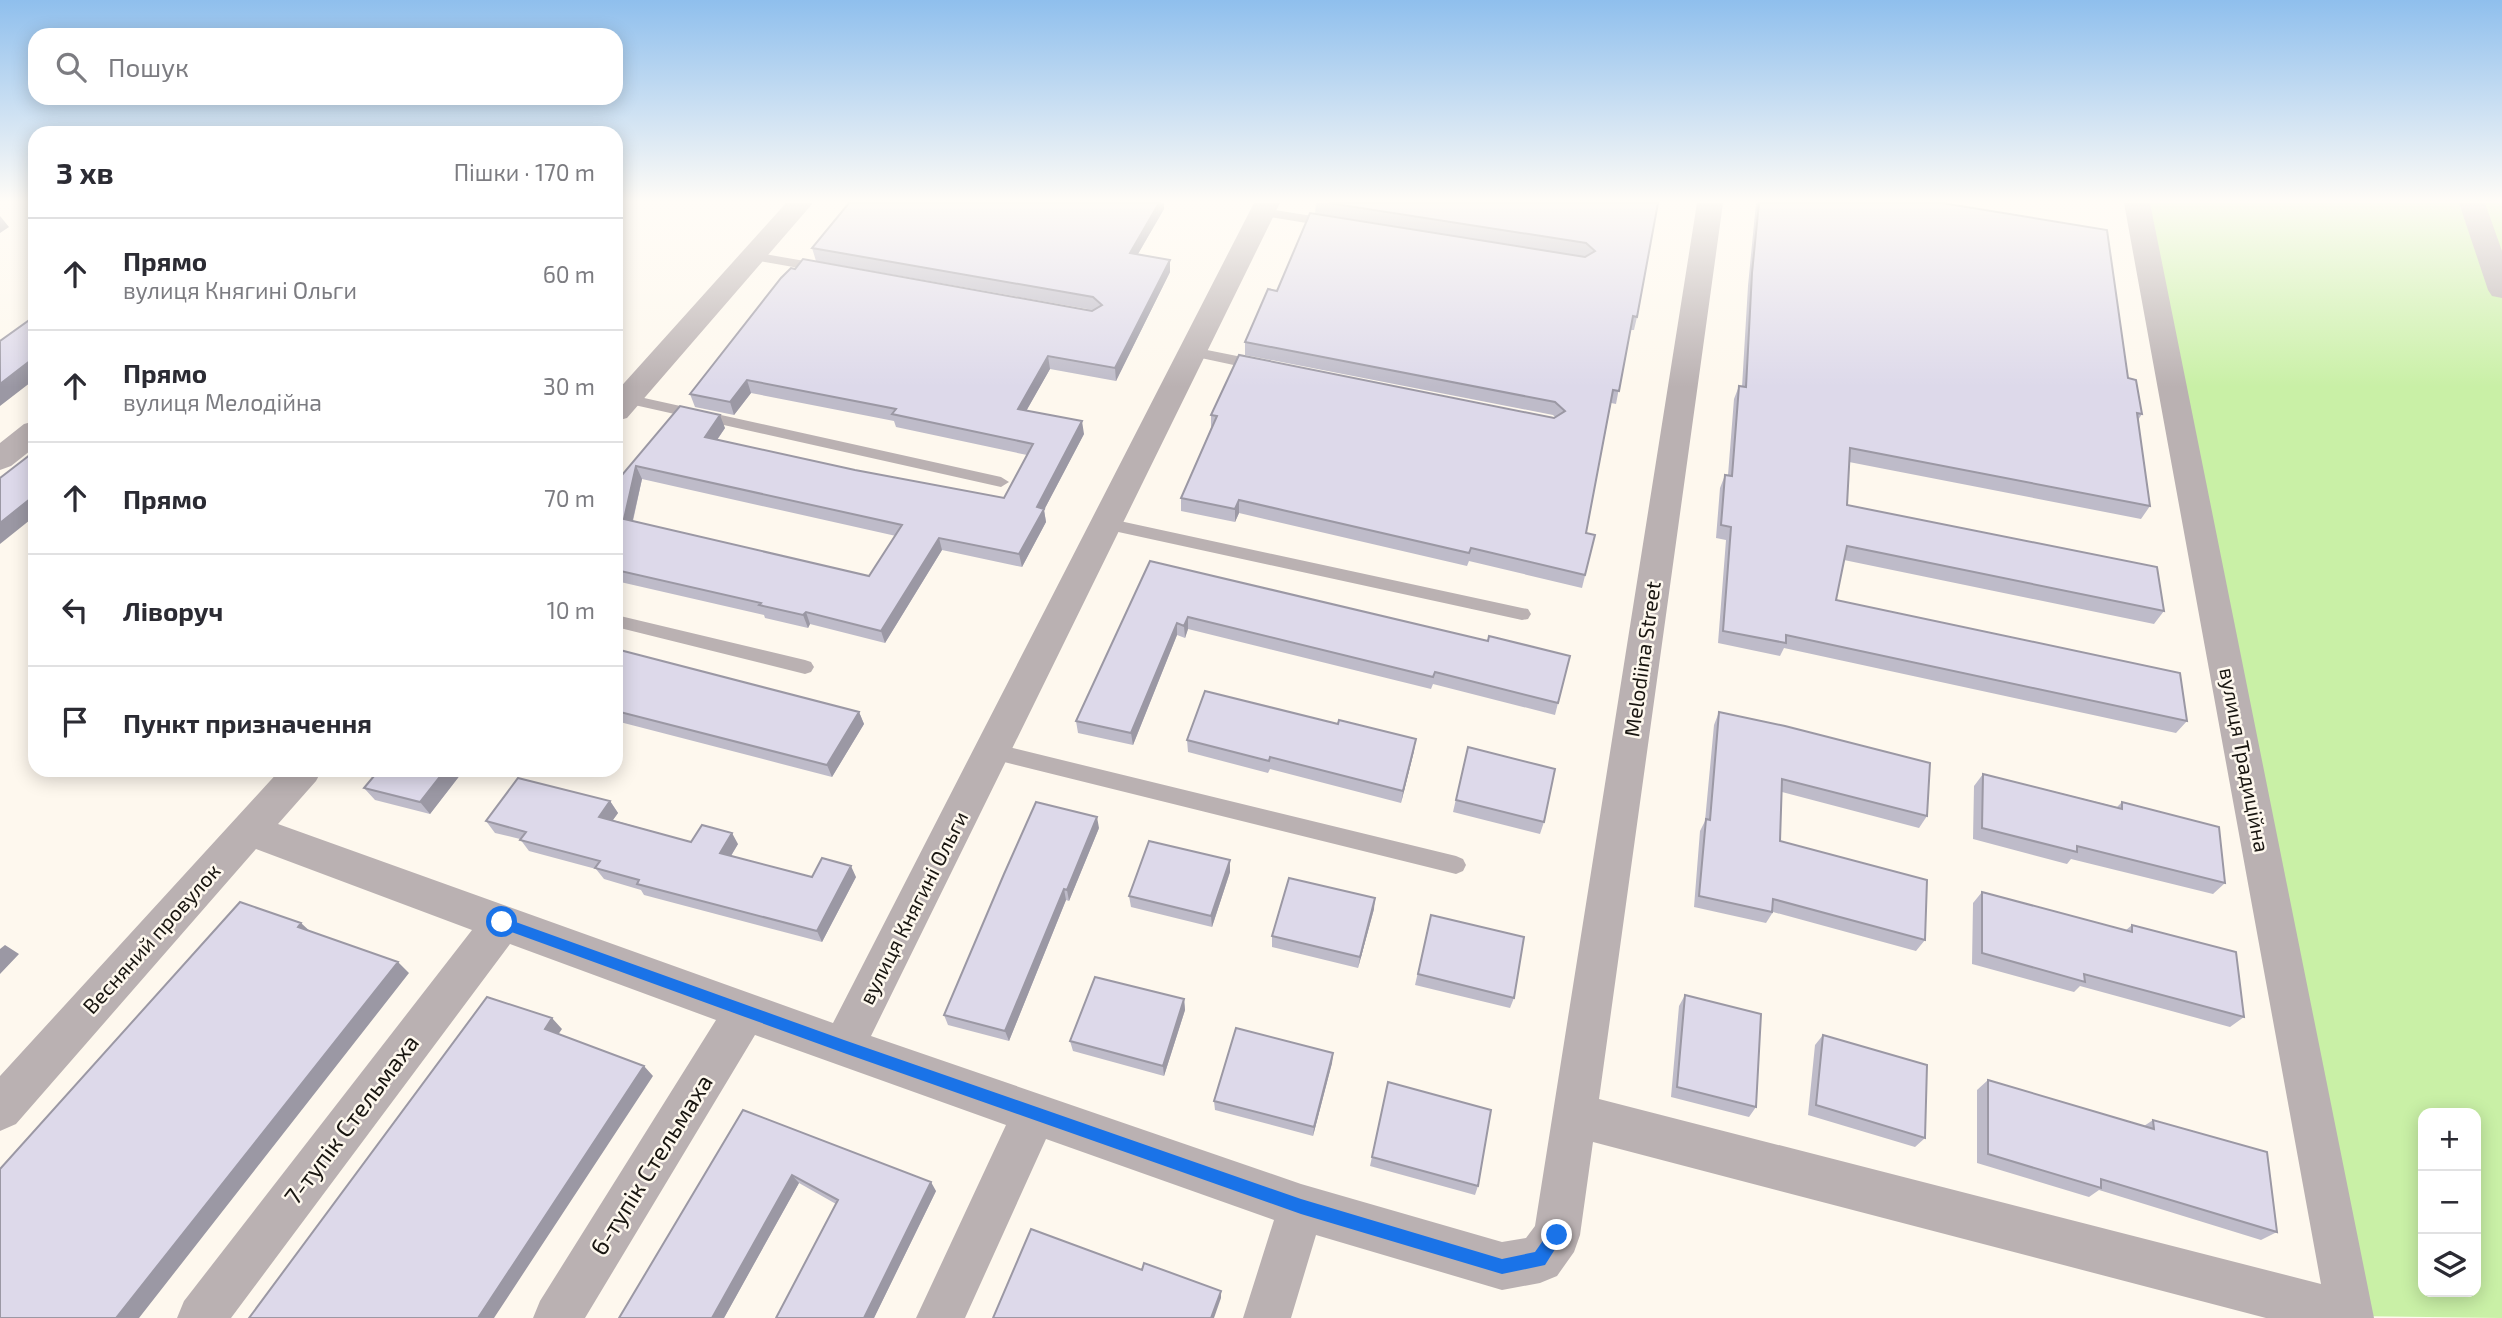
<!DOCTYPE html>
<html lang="uk">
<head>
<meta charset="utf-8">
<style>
	:root { --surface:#fff; --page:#f2f2f3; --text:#2b2b33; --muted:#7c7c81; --line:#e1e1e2 }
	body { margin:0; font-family:"Exo 2",sans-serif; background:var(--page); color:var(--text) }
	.controls { position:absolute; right:21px; bottom:21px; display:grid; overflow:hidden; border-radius:14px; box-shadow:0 4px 18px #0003 }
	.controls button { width:63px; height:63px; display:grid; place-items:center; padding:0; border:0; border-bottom:2px solid var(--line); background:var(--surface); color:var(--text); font:35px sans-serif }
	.stop { position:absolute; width:21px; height:21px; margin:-16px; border:5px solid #1a73e8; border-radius:50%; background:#fff }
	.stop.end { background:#1a73e8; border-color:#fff; box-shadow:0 2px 7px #0008 }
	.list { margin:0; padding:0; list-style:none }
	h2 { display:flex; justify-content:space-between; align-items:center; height:91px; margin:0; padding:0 28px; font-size:30px }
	h2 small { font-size:23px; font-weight:400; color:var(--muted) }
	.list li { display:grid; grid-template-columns:46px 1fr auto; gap:21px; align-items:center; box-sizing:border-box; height:112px; padding:0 28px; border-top:2px solid var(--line) }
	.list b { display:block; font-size:26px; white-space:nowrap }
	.list p { margin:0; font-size:23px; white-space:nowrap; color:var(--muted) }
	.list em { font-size:23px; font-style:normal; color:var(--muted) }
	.icon { flex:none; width:38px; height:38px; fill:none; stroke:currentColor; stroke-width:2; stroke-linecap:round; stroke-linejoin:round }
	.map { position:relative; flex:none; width:2502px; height:1318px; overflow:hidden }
	.search { position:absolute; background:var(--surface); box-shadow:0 4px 18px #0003; left:28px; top:28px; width:595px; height:77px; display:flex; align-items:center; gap:18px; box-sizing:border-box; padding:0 24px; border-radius:21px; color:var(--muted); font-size:26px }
	.panel { position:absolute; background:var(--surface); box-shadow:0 4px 18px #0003; left:28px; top:126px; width:595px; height:651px; border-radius:21px }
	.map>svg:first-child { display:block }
</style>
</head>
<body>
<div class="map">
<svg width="2502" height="1318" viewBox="0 0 2502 1318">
	<rect width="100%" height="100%" fill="#fef8ee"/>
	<path fill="#c9f0a6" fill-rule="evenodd" d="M 2137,203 L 2502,203 L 2502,1318 L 2351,1316 ZM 2423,1113 L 2476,1113 L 2476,1292 L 2423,1292 Z"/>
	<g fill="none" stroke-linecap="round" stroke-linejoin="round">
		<path fill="#bab1b2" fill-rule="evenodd" d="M 1262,208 L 1331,219 L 1338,223 L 1331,227 L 1257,215 L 1257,209 Z
			M 753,252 L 822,264 L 829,268 L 822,272 L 748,259 L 748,253 Z
			M 1192,347 L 1257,360 L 1264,365 L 1257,370 L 1187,355 L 1185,352 Z
			M 626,394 L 1001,477 L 1009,482 L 1001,487 L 621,402 L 619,399 L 621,396 Z
			M 1106,518 L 1522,608 L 1528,609 L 1531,614 L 1528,619 L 1522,620 L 1100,528 L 1098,524 Z
			M 616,615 L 805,660 L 811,662 L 814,667 L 811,672 L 805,674 L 616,627 Z
			M 992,743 L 1456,856 L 1463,859 L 1466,865 L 1463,871 L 1456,874 L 992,759 L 985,756 L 983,751 L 985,746 Z"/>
		<path fill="#bab1b2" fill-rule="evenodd" d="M 786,203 L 813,203 L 627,418 L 616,421 L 616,392 Z
			M 1254,203 L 1280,203 L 871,1036 L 1301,1184 L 1502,1242 L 1526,1238 L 1535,1226 L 1697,203 L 1723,203 L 1599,1099 L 2321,1284 L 2124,203 L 2150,203 L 2374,1318 L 2266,1318 L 1593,1142 L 1580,1235 L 1574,1252 L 1557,1276 L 1540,1283 L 1502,1290 L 1316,1235 L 1291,1318 L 1243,1318 L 1274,1220 L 1046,1139 L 965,1318 L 916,1318 L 1006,1125 L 755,1035 L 585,1318 L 533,1318 L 540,1301 L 716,1020 L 510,944 L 231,1318 L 177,1318 L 184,1301 L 472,930 L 256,849 L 16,1124 L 0,1131 L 0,1076 L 280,770 L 322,770 L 316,781 L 278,824 L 833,1023 Z
			M 2459,203 L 2485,203 L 2502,251 L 2502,298 L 2492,296 L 2488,290 Z
			M 35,421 L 35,447 L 11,466 L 0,470 L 0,443 L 24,424 Z"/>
	</g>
	<path fill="#bebbc9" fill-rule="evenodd" d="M 849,203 L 1164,203 L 1164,209 L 1138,254 L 1170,260 L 1170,272 L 1116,381 L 1050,369 L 1026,411 L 1084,434 L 1044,510 L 1046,522 L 1022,567 L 942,550 L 885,643 L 810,624 L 808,628 L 765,618 L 764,615 L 616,581 L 616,482 L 680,406 L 725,428 L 717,440 L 855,470 L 1004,498 L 1027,455 L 896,427 L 894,421 L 751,393 L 734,415 L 695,407 L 690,394 L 781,278 L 1093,310 L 816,261 L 812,248 ZM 642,479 L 896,536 L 869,576 L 633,521 Z
		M 1316,203 L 1658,203 L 1637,317 L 1634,330 L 1630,330 L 1616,404 L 1611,403 L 1586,533 L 1595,535 L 1582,588 L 1469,561 L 1467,566 L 1239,513 L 1235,522 L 1181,511 L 1181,498 L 1211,428 L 1211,415 L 1555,417 L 1553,415 L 1245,355 L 1245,342 L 1277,291 L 1315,214 Z
		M 1756,203 L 1942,203 L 2128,378 L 2142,414 L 2138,420 L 2150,506 L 2141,519 L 1849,462 L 1847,505 L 2164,611 L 2154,624 L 1844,560 L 1836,600 L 2187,721 L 2176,733 L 1784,648 L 1780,656 L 1718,643 L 1726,540 L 1716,538 L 1720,488 L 1725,475 L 1728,475 L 1734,399 L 1739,386 L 1742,387 L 1748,286 Z
		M 1150,561 L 1558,703 L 1555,715 L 1433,684 L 1431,689 L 1188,629 L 1185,638 L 1177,635 L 1133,745 L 1078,733 L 1076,721 Z
		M 616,649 L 859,712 L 864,724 L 832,777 L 616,721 Z
		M 1719,712 L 1927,816 L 1919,828 L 1782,792 L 1780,841 L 1925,940 L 1916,951 L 1773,912 L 1766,923 L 1694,907 L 1700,831 L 1705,821 L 1714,725 Z
		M 1187,740 L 1414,751 L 1401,803 L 1270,769 L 1268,773 L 1188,752 Z
		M 1468,747 L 1544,822 L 1540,834 L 1453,812 Z
		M 464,770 L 430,814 L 375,800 L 364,788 Z
		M 1983,774 L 2117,807 L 2122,802 L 2225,883 L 2213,894 L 2071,859 L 2067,864 L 1973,839 L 1974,786 Z
		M 610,801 L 618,813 L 613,820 L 691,842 L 738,844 L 731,856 L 812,877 L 856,877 L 822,942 L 644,895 L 641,890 L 604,879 L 596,869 L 529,851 L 520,839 L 495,833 L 486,821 Z
		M 1099,828 L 1069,901 L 1066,900 L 1009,1041 L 948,1025 L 944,1015 Z
		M 1230,860 L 1230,872 L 1212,927 L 1131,907 L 1129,896 Z
		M 1982,892 L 2125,931 L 2132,925 L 2244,1017 L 2230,1027 L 2080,986 L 2074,992 L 1972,964 L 1973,903 Z
		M 1374,909 L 1358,968 L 1272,947 L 1272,936 Z
		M 1431,915 L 1514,998 L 1510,1008 L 1415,985 Z
		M 1685,995 L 1756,1107 L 1749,1117 L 1671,1097 L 1679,1006 Z
		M 1184,999 L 1185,1010 L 1164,1076 L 1073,1051 L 1070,1041 Z
		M 1823,1035 L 1925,1138 L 1915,1147 L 1808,1115 L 1815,1045 Z
		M 1333,1053 L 1332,1063 L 1313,1136 L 1215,1110 L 1214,1101 Z
		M 1988,1080 L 2144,1126 L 2153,1120 L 2277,1232 L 2261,1240 L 2099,1190 L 2089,1197 L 1977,1163 L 1977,1090 Z
		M 1388,1082 L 1478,1186 L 1475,1195 L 1370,1166 Z
		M 743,1110 L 936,1191 L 874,1318 L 776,1318 L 836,1204 L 799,1183 L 724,1318 Z"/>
	<path fill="#9b98a4" d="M 1159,203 L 1164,203 L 1164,209 L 1131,266 L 1130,253 Z
		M 0,216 L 9,227 L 0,233 Z
		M 1170,260 L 1170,272 L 1116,381 L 1115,368 Z
		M 616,328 L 622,341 L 616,347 Z
		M 1048,356 L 1050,369 L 1020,422 L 1018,409 Z
		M 35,357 L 35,379 L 0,406 L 0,384 Z
		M 747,380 L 751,393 L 734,415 L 730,402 Z
		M 720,415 L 725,428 L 710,450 L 705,437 Z
		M 1082,421 L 1084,434 L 1044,510 L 1046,522 L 1022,567 L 1019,554 L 1037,507 Z
		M 636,466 L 642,479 L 630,532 L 624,519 Z
		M 35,495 L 35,516 L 0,544 L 0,523 Z
		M 1239,500 L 1239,513 L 1235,522 L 1235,509 Z
		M 939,538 L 942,550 L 885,643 L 881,631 Z
		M 806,612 L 810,624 L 808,628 L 803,615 Z
		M 1188,617 L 1188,629 L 1185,638 L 1184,626 Z
		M 1177,623 L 1177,635 L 1133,745 L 1131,733 Z
		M 859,712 L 864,724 L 832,777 L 827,765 Z
		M 1416,739 L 1414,751 L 1401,803 L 1403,791 Z
		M 445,770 L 464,770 L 430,814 L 420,802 Z
		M 610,801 L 618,813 L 607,828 L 599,817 Z
		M 1097,817 L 1099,828 L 1069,901 L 1067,890 Z
		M 732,833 L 738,844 L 726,864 L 720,853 Z
		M 1230,860 L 1230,872 L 1212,927 L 1211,916 Z
		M 851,866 L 856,877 L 822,942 L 817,931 Z
		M 1064,889 L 1066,900 L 1009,1041 L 1005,1031 Z
		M 1375,898 L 1374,909 L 1358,968 L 1360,957 Z
		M 301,923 L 313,934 L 298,927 Z
		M 5,945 L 19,954 L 0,974 L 0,949 Z
		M 398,962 L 409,973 L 139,1318 L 116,1318 Z
		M 1184,999 L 1185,1010 L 1164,1076 L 1163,1066 Z
		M 552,1018 L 562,1029 L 555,1039 L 545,1029 Z
		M 1333,1053 L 1332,1063 L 1313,1136 L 1314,1127 Z
		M 644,1066 L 653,1076 L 494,1318 L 478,1318 Z
		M 792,1175 L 799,1183 L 724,1318 L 712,1318 Z
		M 931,1182 L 936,1191 L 874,1318 L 864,1318 Z
		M 1221,1291 L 1221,1298 L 1214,1318 L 1211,1318 Z"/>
	<path fill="#ddd9ea" stroke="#9b98a4" stroke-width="2" fill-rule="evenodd" d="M 849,203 L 1159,203 L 1130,253 L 1170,260 L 1115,368 L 1048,356 L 1018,409 L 1082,421 L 1037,507 L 1044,509 L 1019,554 L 939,538 L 881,631 L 806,612 L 803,615 L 759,605 L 761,603 L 616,570 L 616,482 L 680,406 L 720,415 L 705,437 L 855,470 L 1004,498 L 1033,444 L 892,414 L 896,409 L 747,380 L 730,402 L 690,394 L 781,278 L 791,268 L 795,269 L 803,259 L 1092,311 L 1102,305 L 1093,297 L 812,248 ZM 636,466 L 902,525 L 869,576 L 624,519 Z
		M 1329,203 L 1658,203 L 1637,317 L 1633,316 L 1619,391 L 1613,390 L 1586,533 L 1595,535 L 1585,575 L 1471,548 L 1469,553 L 1239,500 L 1235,509 L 1181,498 L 1217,416 L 1211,415 L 1239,355 L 1554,418 L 1565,411 L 1555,402 L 1245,342 L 1268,289 L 1277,291 L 1310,213 L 1585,257 L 1595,251 L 1586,243 Z
		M 1759,203 L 1942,203 L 2107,230 L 2128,378 L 2136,380 L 2142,414 L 2137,413 L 2150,506 L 1850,448 L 1847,505 L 2157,567 L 2164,611 L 1847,546 L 1836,600 L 2180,673 L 2187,721 L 1786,635 L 1786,643 L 1723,631 L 1731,527 L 1721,525 L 1725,475 L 1732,476 L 1739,386 L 1746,387 L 1752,273 Z
		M 35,316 L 35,357 L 0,384 L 0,341 Z
		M 35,451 L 35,495 L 0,523 L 0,478 Z
		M 1150,561 L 1488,641 L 1489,636 L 1570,656 L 1558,703 L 1435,672 L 1433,677 L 1188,617 L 1184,626 L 1177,623 L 1131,733 L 1076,721 Z
		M 616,649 L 859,712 L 827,765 L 616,711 Z
		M 1205,691 L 1338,724 L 1339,720 L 1416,739 L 1403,791 L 1270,757 L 1269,761 L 1187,740 Z
		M 1719,712 L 1785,726 L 1930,763 L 1927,816 L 1782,779 L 1780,841 L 1927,880 L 1925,940 L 1773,899 L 1772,912 L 1699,896 L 1706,819 L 1710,820 Z
		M 1468,747 L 1555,769 L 1544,822 L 1456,800 Z
		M 379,770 L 445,770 L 420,802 L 364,788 Z
		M 1983,774 L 2122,809 L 2122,802 L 2219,827 L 2225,883 L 2077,846 L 2077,852 L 1982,828 Z
		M 518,778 L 610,801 L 599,817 L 691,842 L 702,825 L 732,833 L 720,853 L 812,877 L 822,858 L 851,866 L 817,931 L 637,884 L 639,880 L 595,868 L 600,861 L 520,840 L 526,832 L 486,821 Z
		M 1036,802 L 1097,817 L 1067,890 L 1064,889 L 1005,1031 L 944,1015 L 1004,874 Z
		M 1149,841 L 1230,860 L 1211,916 L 1129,896 Z
		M 1289,878 L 1375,898 L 1360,957 L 1272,936 Z
		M 1982,892 L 2132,932 L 2132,925 L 2236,952 L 2244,1017 L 2084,974 L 2085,982 L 1982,953 Z
		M 240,902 L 301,923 L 298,927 L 398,962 L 116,1318 L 0,1318 L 0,1169 Z
		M 1431,915 L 1524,937 L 1514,998 L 1418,974 Z
		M 1095,977 L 1184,999 L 1163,1066 L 1070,1041 Z
		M 1685,995 L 1761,1014 L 1756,1107 L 1677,1087 Z
		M 487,997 L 552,1018 L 545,1029 L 644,1066 L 478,1318 L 249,1318 Z
		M 1236,1028 L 1333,1053 L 1314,1127 L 1214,1101 Z
		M 1823,1035 L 1927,1065 L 1925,1138 L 1816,1105 Z
		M 1988,1080 L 2154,1129 L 2153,1120 L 2267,1152 L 2277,1232 L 2101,1179 L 2101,1188 L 1988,1154 Z
		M 1388,1082 L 1491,1110 L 1478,1186 L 1372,1157 Z
		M 743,1110 L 931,1182 L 864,1318 L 776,1318 L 838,1200 L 792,1175 L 712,1318 L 619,1318 Z
		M 1031,1229 L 1142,1270 L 1144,1263 L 1221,1291 L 1211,1318 L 993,1318 Z"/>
	<linearGradient id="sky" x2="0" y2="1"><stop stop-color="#8fbfed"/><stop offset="0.52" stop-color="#fffcf7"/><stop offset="1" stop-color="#fffcf7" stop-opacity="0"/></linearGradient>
	<rect width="2502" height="387" fill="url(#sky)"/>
	<path fill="#1a73e8" d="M 502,917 L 844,1040 L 1301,1199 L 1502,1259 L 1535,1252 L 1551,1229 L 1557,1227 L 1562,1229 L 1564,1235 L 1545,1265 L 1502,1274 L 1301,1214 L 844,1053 L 498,927 L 496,922 Z"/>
	<g text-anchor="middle" stroke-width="5" stroke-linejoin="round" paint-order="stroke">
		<g font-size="21" fill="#181510" stroke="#fef8ee">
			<text transform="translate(1643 659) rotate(-82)" y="7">Melodiina Street</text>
			<text transform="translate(2244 760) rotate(79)" y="7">вулиця Традиційна</text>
			<text transform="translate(914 908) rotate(-63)" y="7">вулиця Княгині Ольги</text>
			<text transform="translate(152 939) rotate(-48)" y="7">Весняний провулок</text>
		</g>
		<g font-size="24" fill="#181510" stroke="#fef8ee">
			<text transform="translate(352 1120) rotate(-53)" y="8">7-тупік Стельмаха</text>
			<text transform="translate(652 1165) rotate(-58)" y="8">6-тупік Стельмаха</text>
		</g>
	</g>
</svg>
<div class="controls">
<button>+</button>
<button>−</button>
<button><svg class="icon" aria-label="layers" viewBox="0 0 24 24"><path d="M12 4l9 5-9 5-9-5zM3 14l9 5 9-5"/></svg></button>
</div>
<div class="stop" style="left:502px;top:922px"></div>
<div class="stop end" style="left:1557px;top:1235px"></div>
<div class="search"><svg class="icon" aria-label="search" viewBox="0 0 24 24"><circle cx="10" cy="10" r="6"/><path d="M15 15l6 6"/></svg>Пошук</div>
<section class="panel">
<h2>3 хв<small>Пішки · 170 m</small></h2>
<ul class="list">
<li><svg class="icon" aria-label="ahead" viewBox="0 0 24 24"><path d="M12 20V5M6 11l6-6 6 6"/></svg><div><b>Прямо</b><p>вулиця Княгині Ольги</p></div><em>60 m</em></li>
<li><svg class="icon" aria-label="ahead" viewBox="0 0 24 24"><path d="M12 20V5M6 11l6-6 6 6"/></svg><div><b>Прямо</b><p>вулиця Мелодійна</p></div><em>30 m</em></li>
<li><svg class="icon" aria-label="ahead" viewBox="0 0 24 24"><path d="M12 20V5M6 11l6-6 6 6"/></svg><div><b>Прямо</b></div><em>70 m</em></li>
<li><svg class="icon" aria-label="left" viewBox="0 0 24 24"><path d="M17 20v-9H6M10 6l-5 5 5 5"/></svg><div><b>Ліворуч</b></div><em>10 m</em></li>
<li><svg class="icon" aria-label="arrive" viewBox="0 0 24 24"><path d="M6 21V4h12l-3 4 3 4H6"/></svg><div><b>Пункт призначення</b></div></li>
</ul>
</section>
</div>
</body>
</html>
